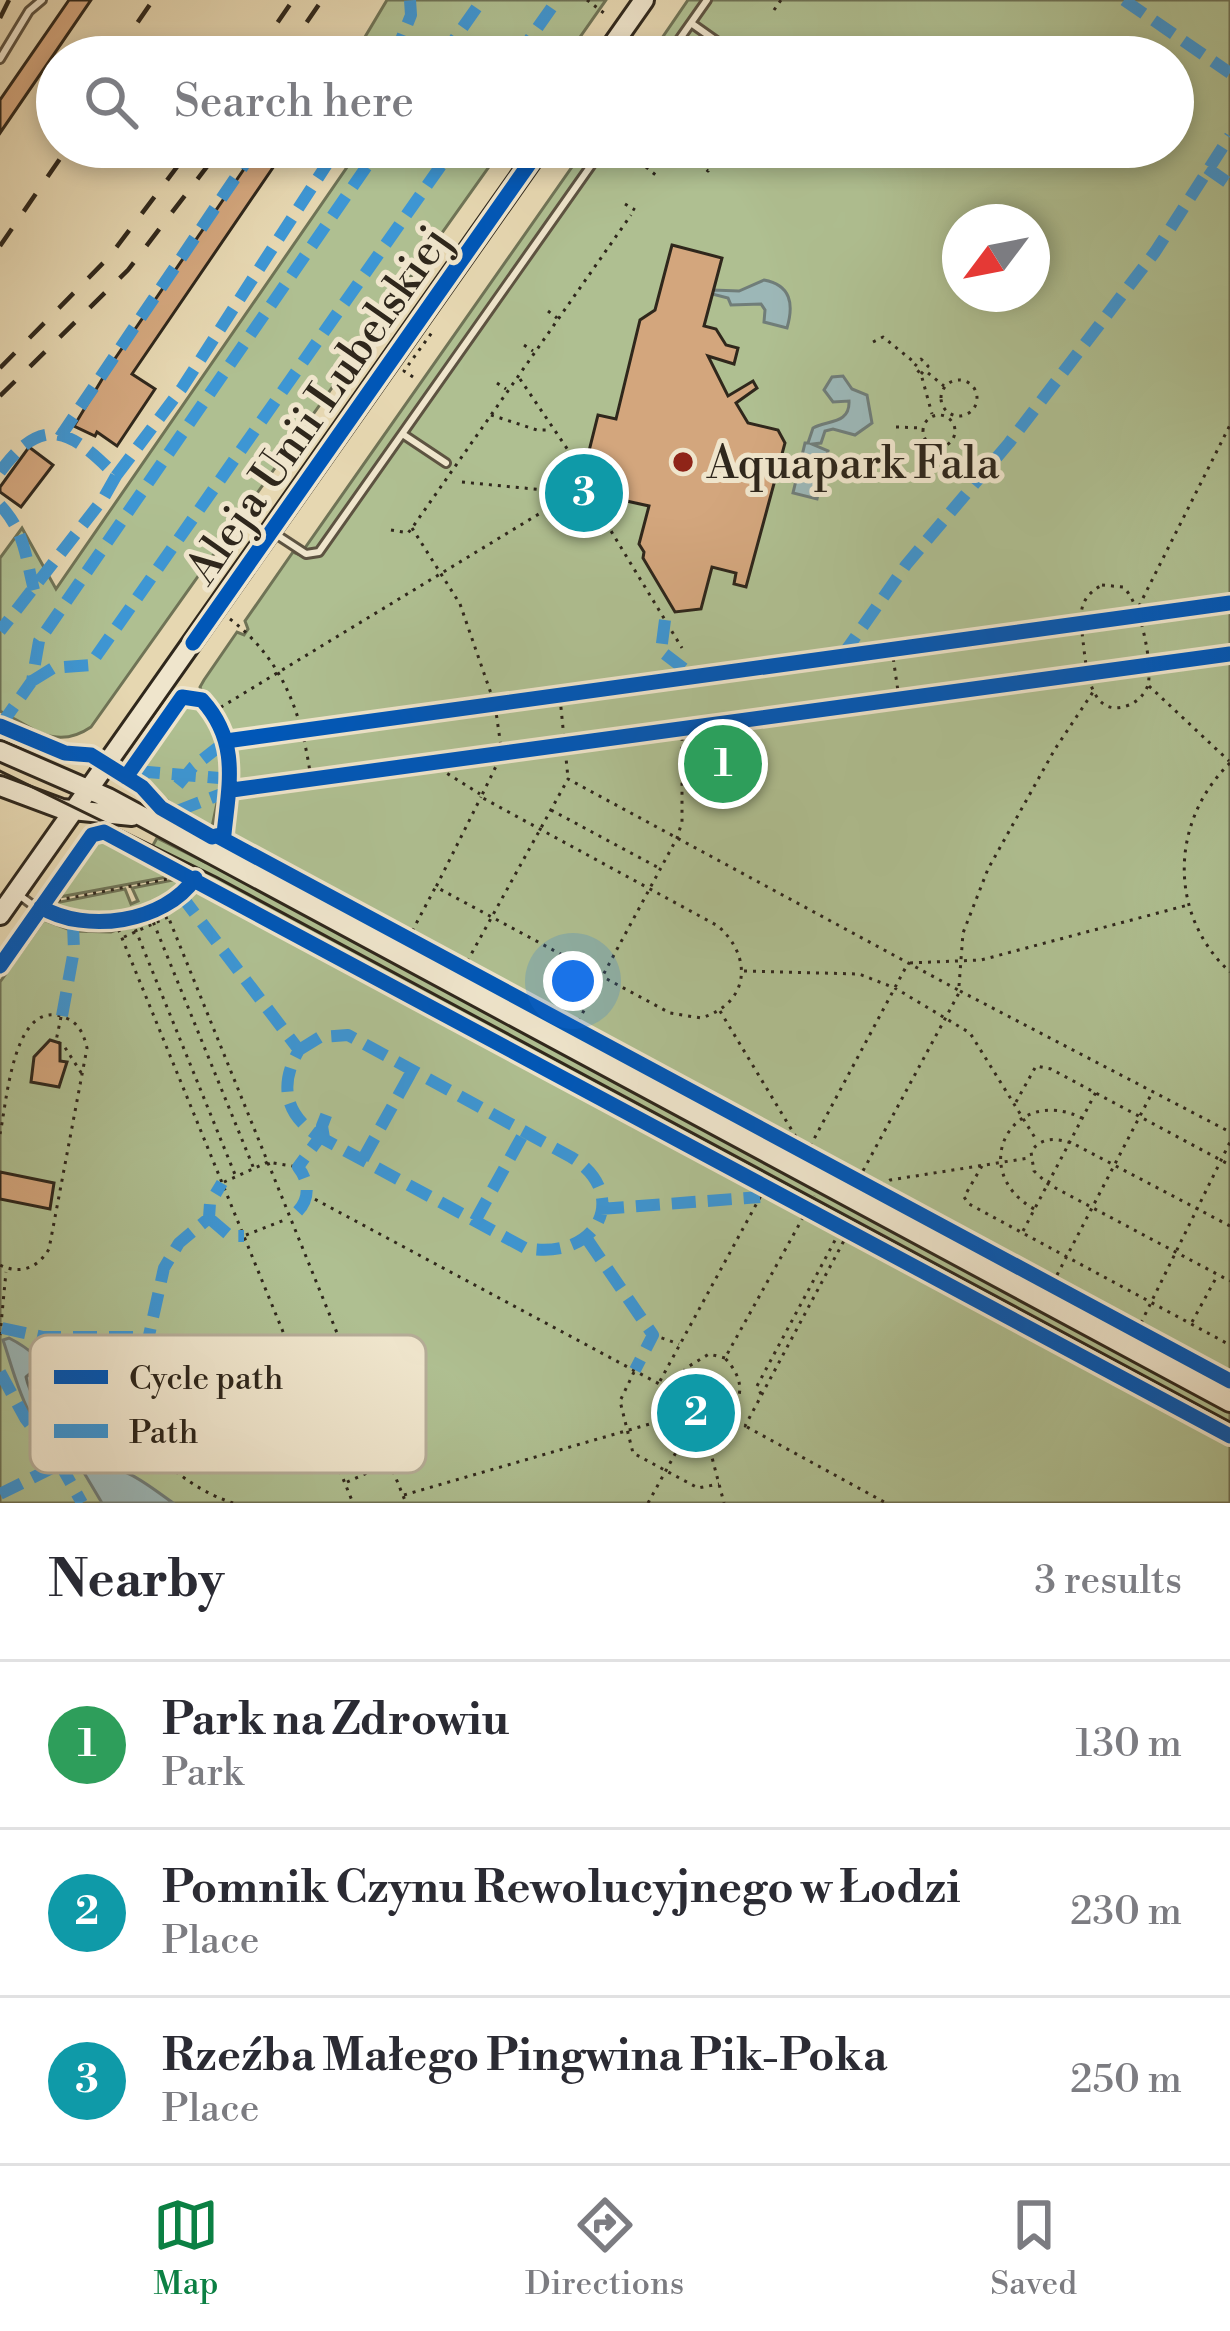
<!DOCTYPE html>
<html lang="en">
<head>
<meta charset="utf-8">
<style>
	:root { --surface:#fff; --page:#f2f2f3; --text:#2b2b33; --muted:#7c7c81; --line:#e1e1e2; --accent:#0b8043 }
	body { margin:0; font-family:"Libre Bodoni",serif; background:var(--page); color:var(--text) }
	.compass { position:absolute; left:942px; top:204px; width:108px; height:108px; border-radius:50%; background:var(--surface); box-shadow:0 6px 18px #0003; rotate:238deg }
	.you { position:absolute; left:573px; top:981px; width:42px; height:42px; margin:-30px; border:9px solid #fff; border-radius:50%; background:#1a73e8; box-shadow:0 0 0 18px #1a73e833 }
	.badge { display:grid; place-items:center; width:78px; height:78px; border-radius:50%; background:var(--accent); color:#fff; font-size:39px; font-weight:700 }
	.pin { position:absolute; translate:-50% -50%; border:6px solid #fff; box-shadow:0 3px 12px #0006 }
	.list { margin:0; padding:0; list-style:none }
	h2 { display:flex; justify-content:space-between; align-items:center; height:156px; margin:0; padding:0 48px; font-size:51px }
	h2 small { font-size:39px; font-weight:400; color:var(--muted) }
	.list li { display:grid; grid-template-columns:78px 1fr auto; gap:36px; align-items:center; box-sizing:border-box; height:168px; padding:0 48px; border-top:3px solid var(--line) }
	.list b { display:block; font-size:45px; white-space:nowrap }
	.list p { margin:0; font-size:39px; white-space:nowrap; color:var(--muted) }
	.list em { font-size:39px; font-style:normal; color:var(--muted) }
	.icon { flex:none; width:66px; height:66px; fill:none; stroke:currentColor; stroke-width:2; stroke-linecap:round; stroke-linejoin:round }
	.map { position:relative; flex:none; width:1230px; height:1503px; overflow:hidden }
	.search { position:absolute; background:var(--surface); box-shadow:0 6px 18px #0003; left:36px; right:36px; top:36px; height:132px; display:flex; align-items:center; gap:30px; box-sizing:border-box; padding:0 42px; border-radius:66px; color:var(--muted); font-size:45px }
	.sheet { height:660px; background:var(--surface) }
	nav { display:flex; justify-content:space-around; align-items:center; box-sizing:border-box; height:168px; border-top:3px solid var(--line); background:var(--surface); font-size:33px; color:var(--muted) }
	nav a { display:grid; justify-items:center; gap:6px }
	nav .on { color:var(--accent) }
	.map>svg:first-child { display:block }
</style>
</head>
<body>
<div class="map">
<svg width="1230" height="1503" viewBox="0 0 1230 1503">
	<rect width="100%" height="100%" fill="#e6d7b1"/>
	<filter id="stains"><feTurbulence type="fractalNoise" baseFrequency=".00167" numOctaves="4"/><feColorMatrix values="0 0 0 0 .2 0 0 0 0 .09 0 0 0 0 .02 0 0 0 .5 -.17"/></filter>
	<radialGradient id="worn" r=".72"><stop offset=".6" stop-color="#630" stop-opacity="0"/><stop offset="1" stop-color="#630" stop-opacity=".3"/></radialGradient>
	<path fill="#afbf91" stroke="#6f7356" stroke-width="3" fill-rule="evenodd" d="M 387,0 L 606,0 L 566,57 L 353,57 Z
		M 688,0 L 1230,0 L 1230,1503 L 0,1503 L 0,982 L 44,920 L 73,931 L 111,932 L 173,909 L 197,890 L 202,872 L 152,847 L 157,838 L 205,862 L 210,843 L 166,819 L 168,815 L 212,838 L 218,798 L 212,827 C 187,813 148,796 143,766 L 188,704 L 194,706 L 203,694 L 200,687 L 204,680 L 237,632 L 244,635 L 248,629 L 245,621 L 293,552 L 300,555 L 586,147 L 1173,147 L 1173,57 L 649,57 ZM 960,222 L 1032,222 L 1032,294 L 960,294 Z
		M 361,147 L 503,147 L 91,727 C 56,751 33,728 0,711 L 0,558 L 22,528 L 56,589 Z
		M 100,837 L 102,837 L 178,875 L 54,898 Z
		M 183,878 L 190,881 C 154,917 93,930 47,908 L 50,904 L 125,889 L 131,904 L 138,901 L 132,888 Z"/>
	<path fill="#9cb7b7" stroke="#707d79" stroke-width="3" d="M 764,280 C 791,285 794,304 787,328 L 764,322 L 765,310 L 761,304 L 731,305 L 728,298 L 712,294 L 713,290 L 739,291 Z
		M 843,376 L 852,389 L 867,395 L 872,423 L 855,435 L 833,429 L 825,431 L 821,443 L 812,444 L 828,451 L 817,499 L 793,493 L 805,443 L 808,443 L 813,428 C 828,420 850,424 849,401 L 833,402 L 824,390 L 832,377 Z
		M 9,1338 C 51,1359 74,1400 83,1444 L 78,1450 C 30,1451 15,1374 3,1340 Z
		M 81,1458 L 90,1465 C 125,1465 145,1483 173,1503 L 102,1503 L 77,1461 Z"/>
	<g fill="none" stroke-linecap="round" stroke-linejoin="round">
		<path stroke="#666f6a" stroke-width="3" d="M 32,1372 L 58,1402 L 65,1420 L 62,1426 L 56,1426 C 43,1413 30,1396 26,1377 Z"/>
		<path stroke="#707d79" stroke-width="4.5" d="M 76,1451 L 79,1460"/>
	</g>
	<path fill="#d3a67d" stroke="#2f271c" stroke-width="3" d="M 69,0 L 91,0 L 0,133 L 0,100 Z
		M 259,147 L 287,147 L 132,374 L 155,389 L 117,446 L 97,432 L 95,436 L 74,426 L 110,366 Z
		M 672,245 L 722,258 L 704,326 L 716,329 L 726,345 L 738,348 L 734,364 L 708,356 L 728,396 L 753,381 L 757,388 L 736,403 L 748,423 L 778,430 L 785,443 L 746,587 L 734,584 L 736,573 L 712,567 L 701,609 L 675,612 L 643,558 L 644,552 L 639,544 L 649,506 L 595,494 L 581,502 L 569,483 L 583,475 L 598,415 L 616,419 L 640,320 L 655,310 Z
		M 29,447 L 53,465 L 21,507 L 0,492 L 0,487 Z
		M 50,1040 L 60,1043 L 60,1061 L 67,1062 L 59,1087 L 31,1082 L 34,1057 Z
		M 0,1172 L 54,1183 L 50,1209 L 0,1199 Z"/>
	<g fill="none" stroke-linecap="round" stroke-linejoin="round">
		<defs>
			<path id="lane" d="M 691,23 L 739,57
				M 667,57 L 707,0
				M 791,57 L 794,53
				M 0,59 L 29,11 L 42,0
				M 718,160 L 728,147
				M 404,435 L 446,463
				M 274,533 L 306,554 L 319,552 L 604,147
				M 19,895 L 42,912"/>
			<path id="secondary" d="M 604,57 L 644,0
				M 0,751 L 108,798 L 1230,1402
				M 0,786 L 62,809 L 132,816
				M 0,915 L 541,147"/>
		</defs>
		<use href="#lane" stroke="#5d5341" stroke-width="12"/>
		<use href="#secondary" stroke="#2f271c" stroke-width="24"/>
		<path stroke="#2f271c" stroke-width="3" stroke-dasharray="3 6" stroke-linecap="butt" d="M 587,0 L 604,13
			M 774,10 L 781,0
			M 678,148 L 708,171 L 713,166
			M 646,167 L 658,177
			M 625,204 L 635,210
			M 548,311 L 557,318
			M 873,342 L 883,337 L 914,362
			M 524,345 L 533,351
			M 928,373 L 944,386
			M 921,374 L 928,366 L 921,359 L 914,367 L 921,374 L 932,414
			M 413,377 L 404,371 L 433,331
			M 520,379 L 568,450 C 568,505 555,496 608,526 L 682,648
			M941 398a18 18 0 1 1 36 0a18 18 0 1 1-36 0Z
			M 497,383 L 506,389
			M923 431a16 16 0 1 1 32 0a16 16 0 1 1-32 0Z
			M 491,415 L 537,430 L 551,430
			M 896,427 L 921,428
			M 462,482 L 544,490 L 572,488
			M 412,528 L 460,604 L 495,705 L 502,754 L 481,797 L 718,926 C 753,957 750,1003 701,1018 L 670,1013 L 436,887 L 481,797
			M 391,530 L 408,533 L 412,528 L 631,215
			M 1102,585 L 1123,587 C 1140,601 1153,663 1148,685 C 1145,694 1137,702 1129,705 C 1089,721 1086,665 1083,641 C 1080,615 1077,599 1102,585 Z
			M 1139,606 L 1230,425
			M 230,619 C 284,661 302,714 311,779
			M 892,650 L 899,698
			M 1149,686 L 1229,761
			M 560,698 L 568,778
			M 213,712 L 575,492
			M 226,741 L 1230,603
			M 1230,763 C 1170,821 1168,915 1230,972
			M 432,764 L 480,794
			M 232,790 L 1230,654
			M 551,810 L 659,868
			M 217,834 L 223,830
			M 49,902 L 183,876
			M 163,904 L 406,1503
			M 150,914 L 254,1169
			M 48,917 C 95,938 165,924 197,883
			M 115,921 L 353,1503
			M 132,921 L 236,1177
			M 124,937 L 168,917
			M 408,939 L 435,888
			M 910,963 L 981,960 L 1188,905
			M 463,969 L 568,779 L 960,991 L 857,1182
			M 744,971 L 859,974 L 895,988 L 970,1033 L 1037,1141
			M 959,986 L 963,933 L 988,869 L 1055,749 L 1093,692
			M 960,991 L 1230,1132
			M 720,1011 L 805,1152
			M 61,1017 L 56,1041 L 64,1046 L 82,1074
			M 574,1029 L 677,838 L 682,822 L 682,729
			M 1016,1102 L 1036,1066 L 1051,1069 L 1230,1165
			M 0,1134 C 7,1102 13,995 66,1018 C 79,1023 84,1035 87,1048 L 49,1249 C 38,1268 20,1275 0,1265
			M 806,1154 L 907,965
			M 982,1166 L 964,1197 L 969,1204 L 1230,1345
			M 738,1180 L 739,1177
			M 224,1182 L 268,1162 L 298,1167
			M 874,1190 L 890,1180 L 1029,1158
			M 307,1195 L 665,1387
			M 1034,1209 C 966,1170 1012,1084 1082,1118
			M 1230,1226 L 1074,1144 C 1058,1138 1041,1136 1031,1152 L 1034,1171 L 1048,1184 L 1230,1281
			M 1023,1231 L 1096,1092
			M 246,1235 L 287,1219
			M 1057,1275 L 1153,1091
			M 1192,1322 L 1216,1278
			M 1137,1331 L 1230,1142
			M 0,1335 L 6,1272
			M 653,1335 L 679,1344
			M 725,1358 L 709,1354 L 686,1368 L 677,1382 L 669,1384 L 658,1405 L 662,1424 L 708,1449 L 724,1441 L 735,1423 L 732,1412 C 745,1391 741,1376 725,1358 L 815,1196
			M 634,1372 L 620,1401 L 633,1453 L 698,1488 L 719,1484
			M 660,1381 L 764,1190
			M 761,1394 L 757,1386 L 840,1231
			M 736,1422 L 745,1426 L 847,1235
			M 747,1427 L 886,1503
			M 710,1450 L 724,1503
			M 60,1464 C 162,1416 149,1475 233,1503
			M 347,1482 L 387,1464
			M 404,1495 L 660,1421
			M 648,1503 L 685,1436"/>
		<use href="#lane" stroke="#efe5cc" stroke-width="6"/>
		<use href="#secondary" stroke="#efe5cc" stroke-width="18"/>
		<path stroke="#2f271c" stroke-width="3" d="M 0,771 L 216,877 L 1230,1422"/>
		<path stroke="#2f271c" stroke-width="4.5" stroke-dasharray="21 21" stroke-linecap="butt" d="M 0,18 L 9,0
			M 114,57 L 153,0
			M 254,57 L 293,0
			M 283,57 L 322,0
			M 0,246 L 68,147
			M 0,368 L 109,257 L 192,147
			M 0,396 L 128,270 L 222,147"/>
		<path stroke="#3d96d4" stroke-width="12" stroke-dasharray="24 12" stroke-linecap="butt" d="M 1124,0 L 1230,73
			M 394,57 L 411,15 L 410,0
			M 442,57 L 482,0
			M 517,57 L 557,0
			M 1207,168 L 1230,184
			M 60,437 L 244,165
			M 0,472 C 43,413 71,430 116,476 L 103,499 L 0,631
			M 116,476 L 182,388 L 338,147
			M 0,505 C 25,532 25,555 34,590
			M 665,620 L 661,651 L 696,678
			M 842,656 L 906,565 L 1009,443 L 1155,252 L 1230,136
			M 32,681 L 53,668 L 90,665 L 454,147
			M 0,726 L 32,681 L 39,641 L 380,147
			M 136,771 L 231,779
			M 178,785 L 193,767 L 226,741
			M 177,811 L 232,790
			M 180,894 L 299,1050 C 279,1084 284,1115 320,1137 L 298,1167 C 312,1185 309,1205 290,1218
			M 62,1016 L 74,950 L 73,925
			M 299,1050 L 320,1037 L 348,1035 L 571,1157 C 631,1193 599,1262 525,1248 L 320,1137
			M 324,1138 L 322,1126 L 327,1113
			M 363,1159 L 413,1069
			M 600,1209 L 760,1197
			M 209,1218 L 230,1236 L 244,1236
			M 475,1221 L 525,1131
			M 587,1239 L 653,1335 L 635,1370
			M 2,1328 L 43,1337 L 150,1337
			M 0,1372 L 25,1418 L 60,1464 L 82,1503
			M 98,1446 L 120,1423 L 136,1394 L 164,1268 L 179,1243 L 209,1218 L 210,1203 L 222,1183
			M 0,1494 L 60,1464"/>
		<defs>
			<path id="cycleway" d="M 193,643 L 541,147
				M 0,726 L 65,753 L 91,755 L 142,787 L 161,808 L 212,837 L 224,834 C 229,784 240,742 202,700 L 182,697 L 126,777
				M 226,741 L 1230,603
				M 232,790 L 1230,654
				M 219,837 L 1230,1381
				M 41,907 C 85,934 165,923 195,878
				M 0,966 L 92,835 L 104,832 L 1230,1436"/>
		</defs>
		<use href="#cycleway" stroke="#efe5cc" stroke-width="22"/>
		<use href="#cycleway" stroke="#0057b8" stroke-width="15"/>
	</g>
	<circle fill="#8f2418" stroke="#efe5cc" stroke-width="4.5" cx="683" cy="462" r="12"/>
	<g text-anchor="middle" stroke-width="10" stroke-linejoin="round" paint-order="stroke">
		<g font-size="45" fill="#2f271c" stroke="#efe5cc">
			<text transform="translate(317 404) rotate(-55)" y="16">Aleja Unii Lubelskiej</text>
		</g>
		<g font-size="45" fill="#2f271c" stroke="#efe5cc" text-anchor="start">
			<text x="707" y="478">Aquapark Fala</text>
		</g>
	</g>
	<rect x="30" y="1335" width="396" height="138" rx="18" fill="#efe5cc" stroke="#b5ac97" stroke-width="3"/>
	<rect x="54" y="1370" width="54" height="14" fill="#0057b8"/>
	<rect x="54" y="1424" width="54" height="14" fill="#3d96d4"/>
	<g font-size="33" fill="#2f271c">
		<text x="129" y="1389">Cycle path</text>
		<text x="129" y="1443">Path</text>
	</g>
	<rect width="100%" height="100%" filter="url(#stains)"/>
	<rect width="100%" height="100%" fill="url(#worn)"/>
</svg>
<svg class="compass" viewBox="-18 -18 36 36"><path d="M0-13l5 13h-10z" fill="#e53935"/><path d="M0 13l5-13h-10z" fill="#7c7c81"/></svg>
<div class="you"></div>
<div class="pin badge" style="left:723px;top:764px;background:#2e9e5b">1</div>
<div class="pin badge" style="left:696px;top:1413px;background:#0f9aa8">2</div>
<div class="pin badge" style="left:584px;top:493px;background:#0f9aa8">3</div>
<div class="search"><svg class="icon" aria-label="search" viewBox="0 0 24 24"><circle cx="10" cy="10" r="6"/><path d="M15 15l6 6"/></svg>Search here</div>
</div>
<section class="sheet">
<h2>Nearby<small>3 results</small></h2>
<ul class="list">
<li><span class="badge" style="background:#2e9e5b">1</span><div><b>Park na Zdrowiu</b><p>Park</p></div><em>130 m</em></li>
<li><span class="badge" style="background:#0f9aa8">2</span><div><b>Pomnik Czynu Rewolucyjnego w Łodzi</b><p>Place</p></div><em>230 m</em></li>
<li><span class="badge" style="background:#0f9aa8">3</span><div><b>Rzeźba Małego Pingwina Pik-Poka</b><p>Place</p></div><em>250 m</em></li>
</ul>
</section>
<nav>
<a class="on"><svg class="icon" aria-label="map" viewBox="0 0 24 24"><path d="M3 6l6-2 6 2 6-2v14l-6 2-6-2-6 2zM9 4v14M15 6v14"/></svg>Map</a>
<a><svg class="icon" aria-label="directions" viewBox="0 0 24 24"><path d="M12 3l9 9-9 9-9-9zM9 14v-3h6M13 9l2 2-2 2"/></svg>Directions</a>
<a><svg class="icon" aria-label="saved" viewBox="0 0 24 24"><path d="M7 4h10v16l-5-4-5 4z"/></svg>Saved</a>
</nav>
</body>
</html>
